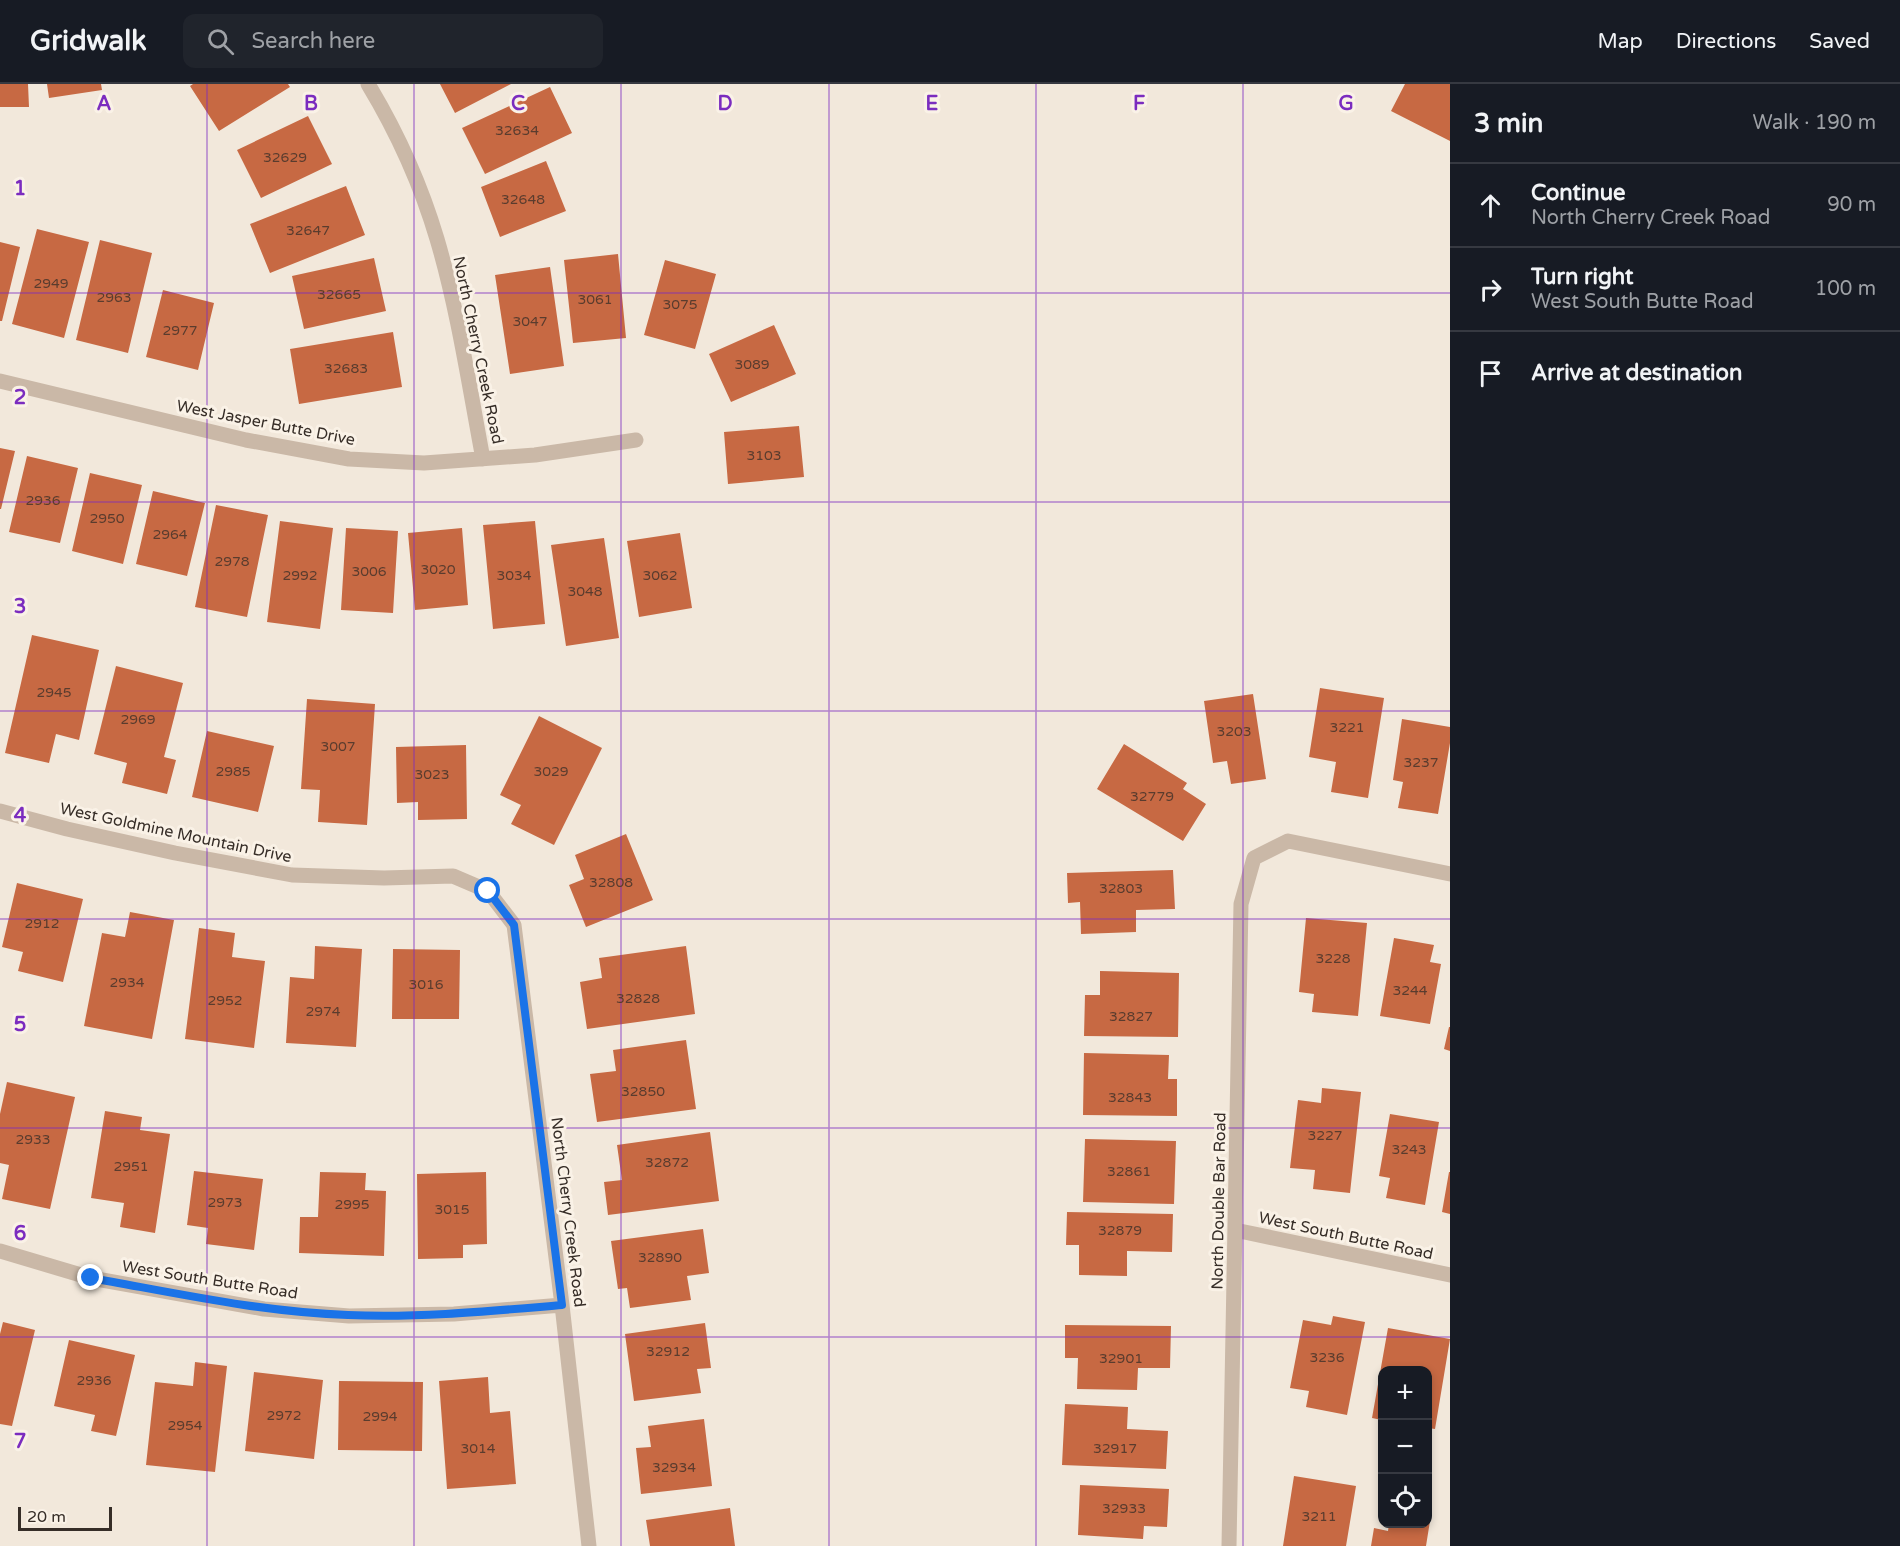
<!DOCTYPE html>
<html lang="en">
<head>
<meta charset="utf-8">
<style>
	:root { --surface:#171b24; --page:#20242c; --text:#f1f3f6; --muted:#9ea1a6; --line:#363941 }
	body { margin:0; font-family:"Varela Round",sans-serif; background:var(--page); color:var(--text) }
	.controls { position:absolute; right:18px; bottom:18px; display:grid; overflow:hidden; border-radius:12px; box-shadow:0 3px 9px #0003 }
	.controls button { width:54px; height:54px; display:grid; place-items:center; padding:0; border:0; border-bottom:2px solid var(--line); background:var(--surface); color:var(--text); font:30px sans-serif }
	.scale { position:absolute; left:18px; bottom:15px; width:94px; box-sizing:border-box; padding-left:6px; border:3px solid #362d27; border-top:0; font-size:16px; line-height:21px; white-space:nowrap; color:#362d27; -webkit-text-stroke:4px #faf2e7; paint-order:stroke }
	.stop { position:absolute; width:18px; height:18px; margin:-14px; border:4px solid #1a73e8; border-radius:50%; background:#fff }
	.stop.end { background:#1a73e8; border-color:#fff; box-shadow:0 2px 6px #0008 }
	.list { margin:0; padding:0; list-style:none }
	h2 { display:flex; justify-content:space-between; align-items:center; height:78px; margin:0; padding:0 24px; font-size:26px }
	h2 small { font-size:20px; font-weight:400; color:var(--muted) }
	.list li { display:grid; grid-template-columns:39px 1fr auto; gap:18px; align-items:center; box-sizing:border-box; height:84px; padding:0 24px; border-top:2px solid var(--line) }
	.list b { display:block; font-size:22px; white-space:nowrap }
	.list p { margin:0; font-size:20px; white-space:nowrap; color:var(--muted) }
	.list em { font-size:20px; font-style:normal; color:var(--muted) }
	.icon { flex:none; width:33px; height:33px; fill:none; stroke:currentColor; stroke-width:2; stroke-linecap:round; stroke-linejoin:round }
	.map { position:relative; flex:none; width:1450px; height:1462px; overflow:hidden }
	header { display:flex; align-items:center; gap:36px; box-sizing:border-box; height:84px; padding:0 30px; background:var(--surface); border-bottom:2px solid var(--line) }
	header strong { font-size:28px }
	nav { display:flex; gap:33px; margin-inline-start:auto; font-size:21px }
	.search { width:420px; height:54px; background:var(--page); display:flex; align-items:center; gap:15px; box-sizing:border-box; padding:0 21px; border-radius:12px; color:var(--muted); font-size:22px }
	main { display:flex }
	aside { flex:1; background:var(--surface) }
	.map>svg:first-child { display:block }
</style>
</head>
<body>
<header>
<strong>Gridwalk</strong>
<div class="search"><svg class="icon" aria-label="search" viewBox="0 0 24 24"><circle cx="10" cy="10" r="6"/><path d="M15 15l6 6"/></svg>Search here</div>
<nav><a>Map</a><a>Directions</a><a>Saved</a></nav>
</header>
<main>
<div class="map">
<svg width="1450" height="1462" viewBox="0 0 1450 1462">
	<rect width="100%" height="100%" fill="#f2e8db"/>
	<path fill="#c76943" d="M 0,0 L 28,0 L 29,23 L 0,23 Z
		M 47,0 L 101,0 L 102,6 L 49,14 Z
		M 193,0 L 288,0 L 290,3 L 219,47 L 190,2 Z
		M 440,0 L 511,0 L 455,29 Z
		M 1405,0 L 1450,0 L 1450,57 L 1391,27 Z
		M 550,3 L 572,49 L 485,90 L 462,44 Z
		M 308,32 L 332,80 L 261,114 L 237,66 Z
		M 546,77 L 566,127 L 500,153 L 481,103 Z
		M 346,102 L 365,151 L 270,189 L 250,140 Z
		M 37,145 L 89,158 L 64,254 L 12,240 Z
		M 100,156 L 152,169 L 128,269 L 76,256 Z
		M 0,158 L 20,163 L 2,237 L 0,237 Z
		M 618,170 L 626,254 L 573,259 L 564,176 Z
		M 374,174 L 386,227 L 304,245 L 292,192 Z
		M 665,176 L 716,190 L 695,265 L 644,251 Z
		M 550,183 L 564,282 L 510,290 L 495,191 Z
		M 163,206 L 214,219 L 198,286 L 146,273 Z
		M 774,241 L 796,290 L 731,318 L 709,270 Z
		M 393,248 L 402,303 L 299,320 L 290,265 Z
		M 799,342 L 804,393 L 728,400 L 724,348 Z
		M 0,364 L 15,367 L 1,425 L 0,425 Z
		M 27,372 L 78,384 L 60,459 L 9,448 Z
		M 90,389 L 142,401 L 123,480 L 72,467 Z
		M 153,407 L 205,419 L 187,492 L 136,480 Z
		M 216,421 L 268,431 L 247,533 L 195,523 Z
		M 280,437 L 333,444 L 320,545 L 267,538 Z
		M 535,437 L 545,540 L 493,545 L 483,441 Z
		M 346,444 L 398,447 L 393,529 L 341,526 Z
		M 462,444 L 468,521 L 415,526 L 408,449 Z
		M 680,449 L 692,524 L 639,533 L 627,457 Z
		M 604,454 L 619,554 L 566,562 L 551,461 Z
		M 32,551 L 99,566 L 79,656 L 56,650 L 49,679 L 5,669 Z
		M 116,582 L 183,599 L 164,673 L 176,676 L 167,710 L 122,699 L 127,679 L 94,670 Z
		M 1320,604 L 1384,614 L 1368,714 L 1331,708 L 1336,678 L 1309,673 Z
		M 1253,610 L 1266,695 L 1231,700 L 1227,677 L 1213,679 L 1204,617 Z
		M 307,615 L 375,620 L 367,741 L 318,738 L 320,706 L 301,705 Z
		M 539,632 L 602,664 L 554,761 L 511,740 L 521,721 L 500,711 Z
		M 1402,635 L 1450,643 L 1450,659 L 1438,730 L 1398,724 L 1403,698 L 1393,696 Z
		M 207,647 L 274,662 L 258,728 L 192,713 Z
		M 1124,660 L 1187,699 L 1183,705 L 1206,720 L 1183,757 L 1097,705 Z
		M 466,661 L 467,735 L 418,736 L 418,718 L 397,719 L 396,663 Z
		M 626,750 L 653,816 L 586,843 L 569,801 L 584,795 L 575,771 Z
		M 1173,786 L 1175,825 L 1136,826 L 1136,848 L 1081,850 L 1080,818 L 1068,819 L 1067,789 Z
		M 17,799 L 83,815 L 63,898 L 18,887 L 23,868 L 2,863 Z
		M 130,828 L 174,836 L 152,955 L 84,942 L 102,849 L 125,853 Z
		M 1306,834 L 1367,839 L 1358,932 L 1312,928 L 1314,910 L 1299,908 Z
		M 199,844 L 235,849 L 232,873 L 265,877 L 254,964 L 185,955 Z
		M 1394,854 L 1434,861 L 1430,878 L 1441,880 L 1430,940 L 1380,932 Z
		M 315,862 L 362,865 L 356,963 L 286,959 L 290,893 L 314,895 Z
		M 686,862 L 695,930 L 587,945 L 580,898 L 602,894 L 599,874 Z
		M 393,865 L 460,866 L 459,935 L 392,935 Z
		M 1100,887 L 1179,889 L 1178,953 L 1084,952 L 1085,911 L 1100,911 Z
		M 1449,943 L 1450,943 L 1450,967 L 1444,965 Z
		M 686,956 L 696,1025 L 597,1038 L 590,990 L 616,987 L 613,966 Z
		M 1084,969 L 1169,971 L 1168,995 L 1177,995 L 1177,1032 L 1083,1031 Z
		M 7,998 L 75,1013 L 50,1125 L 2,1115 L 9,1081 L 0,1079 L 0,1030 Z
		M 1322,1004 L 1361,1008 L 1350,1109 L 1313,1105 L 1315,1086 L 1290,1084 L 1298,1016 L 1321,1019 Z
		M 105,1027 L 142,1033 L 140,1046 L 170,1050 L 155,1149 L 120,1143 L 124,1119 L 91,1114 Z
		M 1390,1030 L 1439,1038 L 1425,1121 L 1386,1114 L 1390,1094 L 1379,1092 Z
		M 710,1048 L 719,1117 L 608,1131 L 604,1098 L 622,1096 L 617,1061 Z
		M 1085,1055 L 1176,1057 L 1174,1120 L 1083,1118 Z
		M 194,1087 L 263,1095 L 254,1166 L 206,1160 L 208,1144 L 187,1141 Z
		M 320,1088 L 366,1089 L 365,1106 L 386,1107 L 384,1172 L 299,1169 L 300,1133 L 318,1133 Z
		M 486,1088 L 487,1160 L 463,1161 L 463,1174 L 418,1175 L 417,1090 Z
		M 1449,1088 L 1450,1088 L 1450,1130 L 1442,1128 Z
		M 1067,1128 L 1173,1130 L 1172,1168 L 1127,1167 L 1127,1192 L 1079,1191 L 1079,1161 L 1066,1161 Z
		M 703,1145 L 709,1189 L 687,1192 L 691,1216 L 630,1224 L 627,1204 L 618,1205 L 611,1157 Z
		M 1333,1232 L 1365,1238 L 1347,1331 L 1306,1323 L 1309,1307 L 1290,1304 L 1303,1236 L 1331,1241 Z
		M 3,1238 L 35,1246 L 12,1342 L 0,1340 L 0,1250 Z
		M 705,1239 L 711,1284 L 697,1285 L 701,1309 L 634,1317 L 625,1250 Z
		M 1065,1241 L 1171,1242 L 1170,1284 L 1138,1284 L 1137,1306 L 1077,1305 L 1078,1274 L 1065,1274 Z
		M 1388,1244 L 1450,1255 L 1435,1345 L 1428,1344 L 1428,1286 L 1382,1286 L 1382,1336 L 1372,1334 Z
		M 69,1256 L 135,1271 L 116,1352 L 91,1347 L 95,1331 L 54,1322 Z
		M 195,1278 L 227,1282 L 215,1388 L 146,1381 L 155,1298 L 193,1302 Z
		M 254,1288 L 323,1296 L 314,1375 L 245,1367 Z
		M 488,1293 L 490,1329 L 510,1327 L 516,1400 L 447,1405 L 439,1297 Z
		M 339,1297 L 423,1298 L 422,1367 L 338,1366 Z
		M 1065,1320 L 1128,1323 L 1127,1345 L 1168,1347 L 1166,1385 L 1062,1381 Z
		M 704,1335 L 712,1402 L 641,1410 L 636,1364 L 651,1363 L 648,1342 Z
		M 1294,1392 L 1356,1402 L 1346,1462 L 1283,1462 Z
		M 1080,1401 L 1169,1405 L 1167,1443 L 1144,1442 L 1143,1455 L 1078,1451 Z
		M 730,1424 L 735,1462 L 650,1462 L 646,1436 Z
		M 1428,1436 L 1430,1437 L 1426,1462 L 1371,1462 L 1374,1444 L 1388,1447 L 1389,1440 L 1428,1440 Z"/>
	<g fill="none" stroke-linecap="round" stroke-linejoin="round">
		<path stroke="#cab8a7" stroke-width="15" d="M 368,0 C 397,48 421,101 437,155 C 458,226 469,301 483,375
			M 0,297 L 246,356 L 349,375 L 424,379 L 535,371 L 636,356
			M 0,727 L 67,745 L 175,769 L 292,791 L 384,794 L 453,792 L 488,807 L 514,841 L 562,1221 L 589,1462
			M 1235,1146 L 1450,1191
			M 0,1167 L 91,1194 L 264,1225 L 349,1232 L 454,1230 L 562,1221
			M 1229,1462 L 1241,820 L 1254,774 L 1288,757 L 1450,790"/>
	</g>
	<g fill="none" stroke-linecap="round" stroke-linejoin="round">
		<path stroke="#1a73e8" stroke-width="8" d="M 91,1194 C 176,1209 261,1228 348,1231 C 420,1234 491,1227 562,1221 L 514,841 L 488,807"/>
	</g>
	<path fill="none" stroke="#7b2cbf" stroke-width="1.5" stroke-opacity="0.55" d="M 207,0 L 207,1462M 414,0 L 414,1462M 621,0 L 621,1462M 829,0 L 829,1462M 1036,0 L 1036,1462M 1243,0 L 1243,1462M 0,209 L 1450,209M 0,418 L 1450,418M 0,627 L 1450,627M 0,835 L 1450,835M 0,1044 L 1450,1044M 0,1253 L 1450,1253"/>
	<g text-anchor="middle" stroke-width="6" stroke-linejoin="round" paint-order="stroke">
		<g font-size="14" fill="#5a3c2e">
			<text x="517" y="51">32634</text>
			<text x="285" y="78">32629</text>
			<text x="523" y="120">32648</text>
			<text x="308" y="151">32647</text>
			<text x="51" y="204">2949</text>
			<text x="339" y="215">32665</text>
			<text x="114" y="218">2963</text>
			<text x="595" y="220">3061</text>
			<text x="680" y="225">3075</text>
			<text x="530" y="242">3047</text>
			<text x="180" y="251">2977</text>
			<text x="752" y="285">3089</text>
			<text x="346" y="289">32683</text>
			<text x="764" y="376">3103</text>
			<text x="43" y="421">2936</text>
			<text x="107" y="439">2950</text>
			<text x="170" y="455">2964</text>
			<text x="232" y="482">2978</text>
			<text x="438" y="490">3020</text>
			<text x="369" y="492">3006</text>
			<text x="300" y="496">2992</text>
			<text x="514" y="496">3034</text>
			<text x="660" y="496">3062</text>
			<text x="585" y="512">3048</text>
			<text x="54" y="613">2945</text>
			<text x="138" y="640">2969</text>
			<text x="1347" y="648">3221</text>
			<text x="1234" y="652">3203</text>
			<text x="338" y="667">3007</text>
			<text x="1421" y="683">3237</text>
			<text x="233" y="692">2985</text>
			<text x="551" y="692">3029</text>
			<text x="432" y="695">3023</text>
			<text x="1152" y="717">32779</text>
			<text x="611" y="803">32808</text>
			<text x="1121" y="809">32803</text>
			<text x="42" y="844">2912</text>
			<text x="1333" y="879">3228</text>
			<text x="127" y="903">2934</text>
			<text x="426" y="905">3016</text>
			<text x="1410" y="911">3244</text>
			<text x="638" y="919">32828</text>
			<text x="225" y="921">2952</text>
			<text x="323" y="932">2974</text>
			<text x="1131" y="937">32827</text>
			<text x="643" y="1012">32850</text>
			<text x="1130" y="1018">32843</text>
			<text x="1325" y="1056">3227</text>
			<text x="33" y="1060">2933</text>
			<text x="1409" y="1070">3243</text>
			<text x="667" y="1083">32872</text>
			<text x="131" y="1087">2951</text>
			<text x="1129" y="1092">32861</text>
			<text x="225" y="1123">2973</text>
			<text x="352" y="1125">2995</text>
			<text x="452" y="1130">3015</text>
			<text x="1120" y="1151">32879</text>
			<text x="660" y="1178">32890</text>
			<text x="668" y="1272">32912</text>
			<text x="1327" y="1278">3236</text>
			<text x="1121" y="1279">32901</text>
			<text x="94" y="1301">2936</text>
			<text x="284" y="1336">2972</text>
			<text x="380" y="1337">2994</text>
			<text x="185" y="1346">2954</text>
			<text x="478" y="1369">3014</text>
			<text x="1115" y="1369">32917</text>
			<text x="674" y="1388">32934</text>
			<text x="1124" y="1429">32933</text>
			<text x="1319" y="1437">3211</text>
		</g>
		<g font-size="16" fill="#362d27" stroke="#faf2e7">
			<text transform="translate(479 266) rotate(78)" y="6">North Cherry Creek Road</text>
			<text transform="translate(266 338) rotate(11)" y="6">West Jasper Butte Drive</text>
			<text transform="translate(176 748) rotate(12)" y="6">West Goldmine Mountain Drive</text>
			<text transform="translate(1218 1117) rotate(-89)" y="6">North Double Bar Road</text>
			<text transform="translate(569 1128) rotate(83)" y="6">North Cherry Creek Road</text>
			<text transform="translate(1346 1151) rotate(12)" y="6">West South Butte Road</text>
			<text transform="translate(210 1195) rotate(9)" y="6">West South Butte Road</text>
		</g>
	</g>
	<g font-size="20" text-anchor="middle" font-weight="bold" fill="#7b2cbf" stroke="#faf2e7" stroke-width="6" stroke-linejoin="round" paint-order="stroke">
		<text x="104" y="26">A</text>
		<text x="311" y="26">B</text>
		<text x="518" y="26">C</text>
		<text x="725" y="26">D</text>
		<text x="932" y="26">E</text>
		<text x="1139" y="26">F</text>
		<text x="1346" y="26">G</text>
		<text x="20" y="111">1</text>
		<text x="20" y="320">2</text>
		<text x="20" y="529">3</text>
		<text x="20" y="738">4</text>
		<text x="20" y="947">5</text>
		<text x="20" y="1156">6</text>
		<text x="20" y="1364">7</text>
	</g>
</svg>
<div class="controls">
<button>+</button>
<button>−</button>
<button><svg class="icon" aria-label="locate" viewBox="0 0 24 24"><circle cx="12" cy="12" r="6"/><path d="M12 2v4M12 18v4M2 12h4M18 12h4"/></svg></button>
</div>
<div class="scale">20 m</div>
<div class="stop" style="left:488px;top:807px"></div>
<div class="stop end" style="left:91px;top:1194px"></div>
</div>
<aside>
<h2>3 min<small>Walk · 190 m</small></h2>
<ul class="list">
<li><svg class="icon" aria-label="ahead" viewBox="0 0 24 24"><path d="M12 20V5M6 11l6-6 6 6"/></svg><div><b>Continue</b><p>North Cherry Creek Road</p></div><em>90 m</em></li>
<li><svg class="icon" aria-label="right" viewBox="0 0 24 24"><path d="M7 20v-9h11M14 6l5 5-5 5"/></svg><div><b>Turn right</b><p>West South Butte Road</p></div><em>100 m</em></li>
<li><svg class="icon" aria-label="arrive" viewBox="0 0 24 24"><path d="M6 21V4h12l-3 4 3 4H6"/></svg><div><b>Arrive at destination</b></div></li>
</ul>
</aside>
</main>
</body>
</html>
